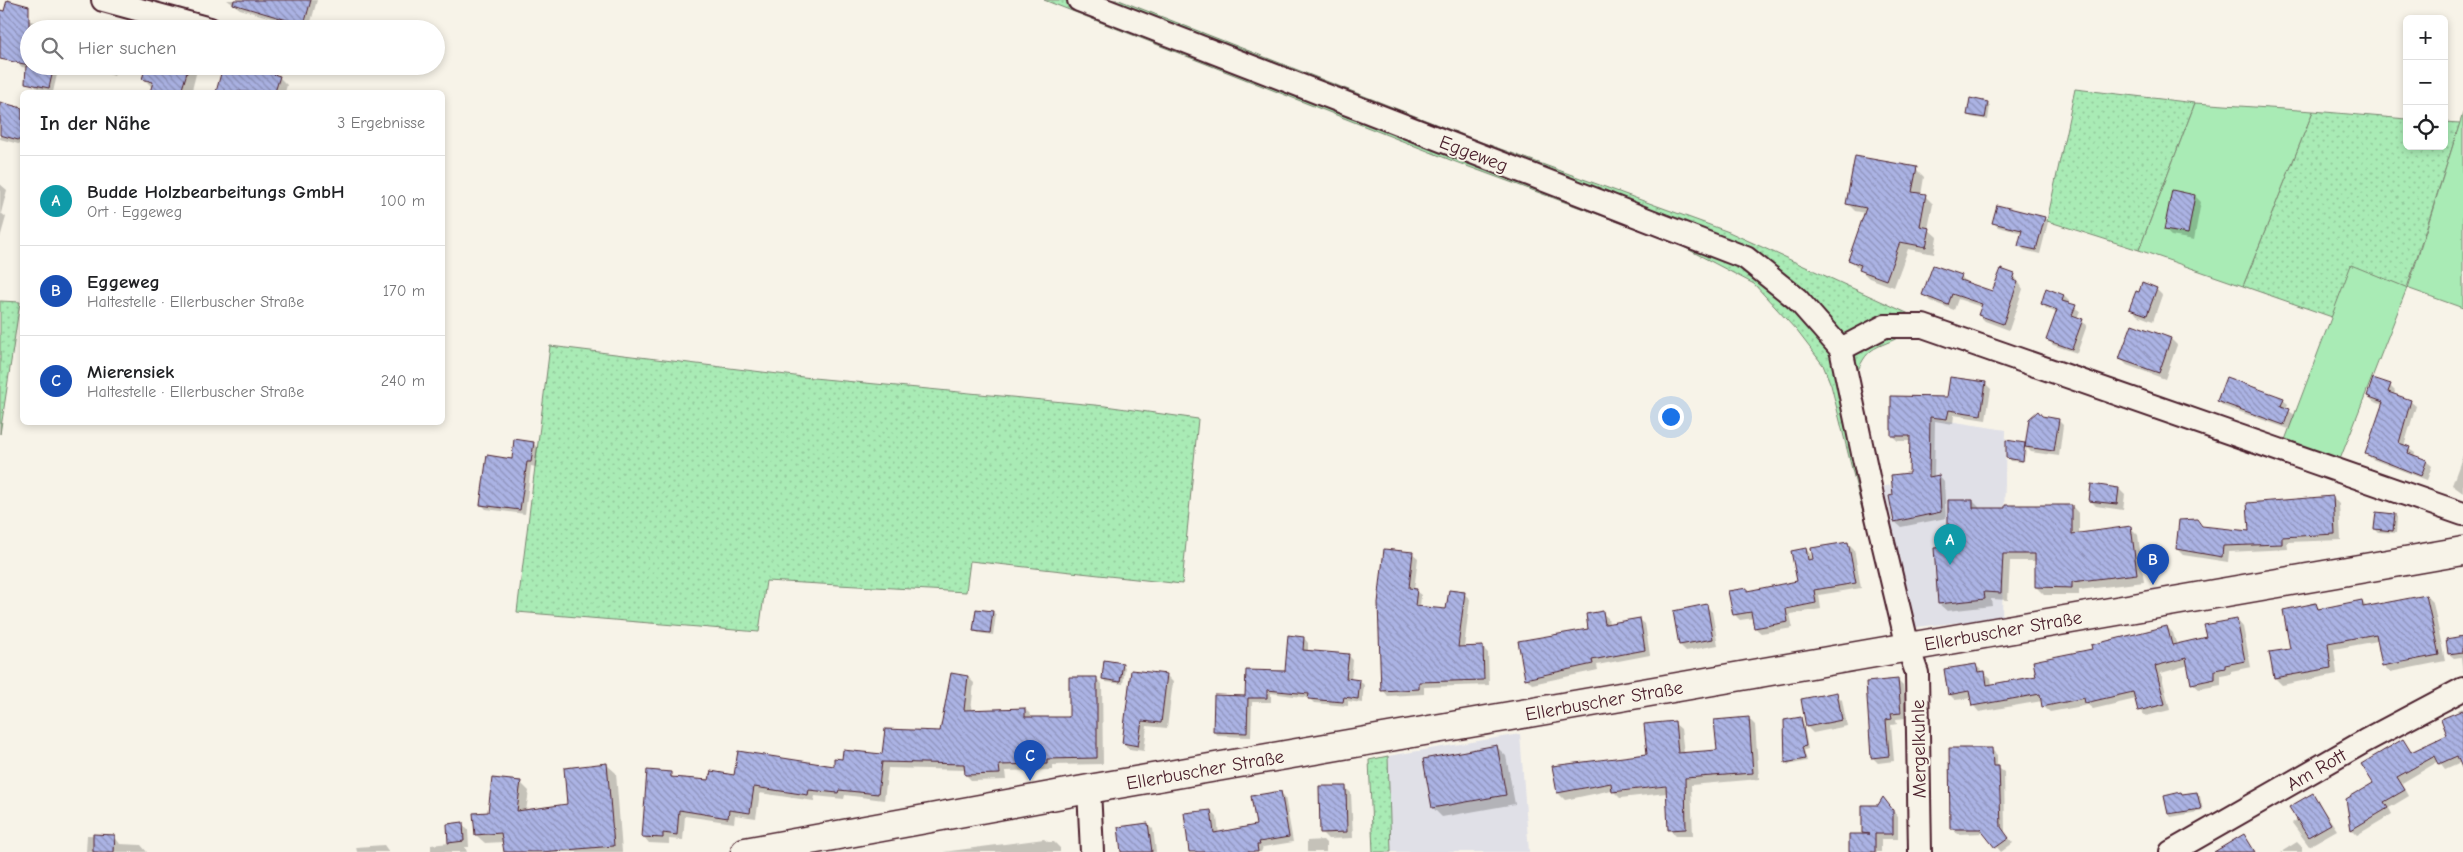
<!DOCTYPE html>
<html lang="de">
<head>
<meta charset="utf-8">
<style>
	:root { --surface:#fff; --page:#f6f6f6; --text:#202124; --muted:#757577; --line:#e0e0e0; --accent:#0f766e }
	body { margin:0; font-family:"Comic Neue",sans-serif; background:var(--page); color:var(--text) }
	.controls { position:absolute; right:15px; top:15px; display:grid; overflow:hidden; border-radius:8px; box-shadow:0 2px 8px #0003 }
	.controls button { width:45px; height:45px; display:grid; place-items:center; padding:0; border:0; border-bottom:1px solid var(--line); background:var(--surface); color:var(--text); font:25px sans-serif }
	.you { position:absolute; left:1670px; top:416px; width:18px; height:18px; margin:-12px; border:4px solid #fff; border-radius:50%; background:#1a73e8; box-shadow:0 0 0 8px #1a73e833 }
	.badge { display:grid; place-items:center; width:32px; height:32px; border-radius:50%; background:var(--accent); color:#fff; font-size:16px; font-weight:700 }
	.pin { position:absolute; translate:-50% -41px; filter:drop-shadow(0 1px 2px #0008) }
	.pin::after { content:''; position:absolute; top:26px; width:18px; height:15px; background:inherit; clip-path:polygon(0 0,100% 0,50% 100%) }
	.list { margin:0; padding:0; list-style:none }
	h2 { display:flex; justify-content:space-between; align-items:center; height:65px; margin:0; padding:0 20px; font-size:21px }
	h2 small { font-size:16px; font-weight:400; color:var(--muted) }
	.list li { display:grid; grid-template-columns:32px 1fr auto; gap:15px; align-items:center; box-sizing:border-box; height:90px; padding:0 20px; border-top:1px solid var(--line) }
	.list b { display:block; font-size:19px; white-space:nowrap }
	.list p { margin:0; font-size:16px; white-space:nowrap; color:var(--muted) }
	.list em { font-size:16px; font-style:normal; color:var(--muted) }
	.icon { flex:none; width:28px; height:28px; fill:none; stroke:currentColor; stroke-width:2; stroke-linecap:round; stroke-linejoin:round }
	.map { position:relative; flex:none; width:2463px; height:852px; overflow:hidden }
	.search { position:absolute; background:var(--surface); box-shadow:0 2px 8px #0003; left:20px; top:20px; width:425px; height:55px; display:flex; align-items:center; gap:12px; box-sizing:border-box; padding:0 18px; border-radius:28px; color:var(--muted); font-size:19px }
	.panel { position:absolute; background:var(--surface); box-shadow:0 2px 8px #0003; left:20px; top:90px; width:425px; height:335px; border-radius:8px }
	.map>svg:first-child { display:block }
</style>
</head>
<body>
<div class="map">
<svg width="2463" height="852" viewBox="0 0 2463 852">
	<defs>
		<pattern id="grass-dots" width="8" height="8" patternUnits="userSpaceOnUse" patternTransform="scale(1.25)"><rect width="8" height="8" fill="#a9ebb5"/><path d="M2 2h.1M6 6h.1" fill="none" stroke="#93c99c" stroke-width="1.8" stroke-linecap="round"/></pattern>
		<pattern id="building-back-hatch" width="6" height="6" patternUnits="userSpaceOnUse" patternTransform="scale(1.25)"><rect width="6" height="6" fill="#abb3e4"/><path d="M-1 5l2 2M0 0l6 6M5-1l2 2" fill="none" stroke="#8d91b9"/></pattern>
	</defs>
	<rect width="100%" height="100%" fill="#f7f3e8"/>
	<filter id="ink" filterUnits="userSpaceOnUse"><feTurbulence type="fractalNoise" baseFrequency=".02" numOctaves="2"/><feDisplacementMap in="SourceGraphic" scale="10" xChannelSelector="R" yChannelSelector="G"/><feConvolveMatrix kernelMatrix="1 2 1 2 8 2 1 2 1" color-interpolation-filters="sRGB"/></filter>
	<g filter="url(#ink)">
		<path fill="#e0e0e7" d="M 1930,418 L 2006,430 L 2002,618 L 1916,627 L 1882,487 L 1930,476 Z
			M 1520,734 L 1529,852 L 1391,852 L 1388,756 Z"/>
		<path fill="url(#grass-dots)" stroke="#7a8570" d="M 1044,0 L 1119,0 L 1484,143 L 1729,232 L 1918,318 C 1913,324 1908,332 1901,336 C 1878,349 1868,344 1857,373 L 1887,509 L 1863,513 L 1831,385 L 1823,365 L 1797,331 L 1754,284 L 1676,243 L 1453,161 Z
			M 2075,89 L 2195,103 L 2139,250 L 2047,221 Z
			M 2313,111 L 2407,119 L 2407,146 L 2444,146 L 2444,122 L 2460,123 L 2407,288 L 2351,266 L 2332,317 L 2243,286 Z
			M 0,301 L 20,302 L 0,434 Z
			M 550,346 L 803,377 L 1105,406 L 1198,419 L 1182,584 L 970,561 L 966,592 L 766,581 L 759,632 L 517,612 Z
			M 1388,756 L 1391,852 L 1373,852 L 1369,760 Z"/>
		<path fill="#a9ebb5" stroke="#7a8570" d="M 2195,103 L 2313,111 L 2243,286 L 2139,250 Z
			M 2463,113 L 2463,308 L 2407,288 L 2339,462 L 2285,440 L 2351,265 L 2408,288 Z"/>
		<path fill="#0003" fill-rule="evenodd" d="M 227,0 L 317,0 L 309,29 L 240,9 Z
			M 26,19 L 36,23 L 34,23 L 32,29 L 29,29 L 29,66 L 59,66 L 53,92 L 37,88 L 33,84 L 35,69 L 22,67 L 0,47 L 0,23 Z
			M 36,23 L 39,26 L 39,29 L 35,29 Z
			M 87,66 L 118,66 L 114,76 Z
			M 147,66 L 198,66 L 192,90 L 199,92 L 154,92 L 152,87 L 144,79 Z
			M 225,66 L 279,77 L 287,85 L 285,92 L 217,92 Z
			M 0,103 L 22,115 L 22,145 L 0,139 Z
			M 1988,103 L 1990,106 L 1988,120 L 1971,117 L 1968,114 Z
			M 1916,169 L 1924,177 L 1921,195 L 1925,196 L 1933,204 L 1928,229 L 1937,237 L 1934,254 L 1908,249 L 1894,287 L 1869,278 L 1850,260 L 1866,213 L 1855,211 L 1847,203 Z
			M 0,184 L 7,190 L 1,213 L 6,217 L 0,238 Z
			M 2173,192 L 2195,196 L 2201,202 L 2194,240 L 2171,236 L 2165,230 Z
			M 2044,218 L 2048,222 L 2040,254 L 2024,250 L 2020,245 L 2023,233 L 1998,227 L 1994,223 Z
			M 2014,275 L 2023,289 L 2009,330 L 1985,321 L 1979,315 L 1982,307 L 1958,299 L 1954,310 L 1930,301 L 1924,295 L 1961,276 L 1967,283 L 1993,293 Z
			M 2156,289 L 2162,295 L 2153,321 L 2137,315 L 2131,308 L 2140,293 Z
			M 2064,296 L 2069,301 L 2068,304 L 2080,311 L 2077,318 L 2087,325 L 2077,353 L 2053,345 L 2048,340 L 2057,313 L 2047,309 L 2042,304 Z
			M 2133,326 L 2171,339 L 2177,345 L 2165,379 L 2127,365 L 2121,359 Z
			M 1985,383 L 1991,389 L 1986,420 L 1954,415 L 1953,424 L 1935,421 L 1934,477 L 1939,476 L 1944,482 L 1946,518 L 1901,527 L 1895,522 L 1890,497 L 1894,496 L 1910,474 L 1911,441 L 1898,441 L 1892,436 L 1948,399 Z
			M 2390,386 L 2395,391 L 2394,395 L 2410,401 L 2416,406 L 2404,446 L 2415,453 L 2414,456 L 2426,461 L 2432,466 L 2427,480 L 2372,459 L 2366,454 L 2383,405 L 2373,401 L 2368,396 Z
			M 2283,400 L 2288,404 L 2286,409 L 2295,415 L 2289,429 L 2223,406 L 2218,401 Z
			M 2043,418 L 2058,420 L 2063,425 L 2059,456 L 2031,452 L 2027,448 L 2024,463 L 2030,419 Z
			M 533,443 L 538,448 L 536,467 L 531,466 L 525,514 L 486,509 L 481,504 L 513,461 Z
			M 2024,444 L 2022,462 L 2010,461 L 2008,458 Z
			M 2463,455 L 2463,493 L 2452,485 Z
			M 2119,489 L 2125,495 L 2123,510 L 2096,506 L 2090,500 Z
			M 2333,498 L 2339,504 L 2341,540 L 2287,542 L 2288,549 L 2229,552 L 2228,562 L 2183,555 L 2177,549 L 2196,520 L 2203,527 L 2250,532 Z
			M 1973,501 L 1981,509 L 2072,506 L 2079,514 L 2079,534 L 2130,527 L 2138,535 L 2144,582 L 2079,590 L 2079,595 L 2044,595 L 2036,587 L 2036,561 L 2010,561 L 2008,600 L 1991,599 L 1992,606 L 1947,611 L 1939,604 L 1949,548 Z
			M 2395,515 L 2397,517 L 2396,533 L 2378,532 L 2375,529 Z
			M 1848,543 L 1854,549 L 1861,588 L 1819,595 L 1821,609 L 1790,614 L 1793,628 L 1761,633 L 1755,628 L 1754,618 L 1740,620 L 1734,614 L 1746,590 L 1749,592 L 1798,582 L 1806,549 L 1811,555 L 1812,560 Z
			M 1412,553 L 1418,558 L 1414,590 L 1421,595 L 1420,608 L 1447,610 L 1464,594 L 1470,599 L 1464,648 L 1483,648 L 1488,653 L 1489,685 L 1424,687 L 1424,694 L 1388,696 L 1383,690 Z
			M 2426,596 L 2433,603 L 2445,661 L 2390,672 L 2383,665 L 2378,641 L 2334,649 L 2337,674 L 2282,685 L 2275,678 L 2271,653 L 2291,650 L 2316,605 L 2321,610 L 2362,602 L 2367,607 Z
			M 1706,606 L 1712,612 L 1718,645 L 1686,651 L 1680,645 Z
			M 993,612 L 996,615 L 993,635 L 978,633 L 975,630 Z
			M 1602,613 L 1608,618 L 1609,624 L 1639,619 L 1645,624 L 1650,655 L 1597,665 L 1598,670 L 1532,684 L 1526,678 L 1590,630 Z
			M 2237,620 L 2243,627 L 2251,667 L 2231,671 L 2231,674 L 2221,676 L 2221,685 L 2199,689 L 2192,683 L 2189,665 L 2161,673 L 2170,710 L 2146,716 L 2139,710 L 2136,699 L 2093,709 L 2088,705 L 2050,712 L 2043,706 L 2042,701 L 1979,712 L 1973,705 L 1972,698 L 1955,700 L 1949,694 L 1976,666 L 1991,678 L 1992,685 L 2038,677 L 2094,650 L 2167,627 L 2173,633 L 2177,646 L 2208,638 Z
			M 2463,637 L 2463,674 L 2461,657 L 2454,658 L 2449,654 Z
			M 1304,638 L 1308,643 L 1308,651 L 1348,655 L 1353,660 L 1351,680 L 1360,681 L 1364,685 L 1362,703 L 1348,701 L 1348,706 L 1314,703 L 1309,698 L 1271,693 L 1271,702 L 1252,702 L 1251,737 L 1219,736 L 1214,732 L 1247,697 L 1286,672 Z
			M 1122,664 L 1125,667 L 1123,684 L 1106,682 L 1103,679 Z
			M 1167,676 L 1173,682 L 1167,728 L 1147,726 L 1144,751 L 1129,749 L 1123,743 Z
			M 968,677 L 974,683 L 971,711 L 1025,709 L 1031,715 L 1031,719 L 1070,719 L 1096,678 L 1102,684 L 1103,764 L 1053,765 L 1053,770 L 1005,771 L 1006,780 L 972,781 L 966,775 L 966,770 L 888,768 L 884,800 L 845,795 L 844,799 L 815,796 L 814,801 L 760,793 L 756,818 L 735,815 L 734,823 L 685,816 L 683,840 L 669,839 L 669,844 L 649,843 L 643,836 L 670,774 L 675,779 L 710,782 L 735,776 L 835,767 L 843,760 L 883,756 L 941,733 Z
			M 1898,681 L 1903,686 L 1906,718 L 1896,719 L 1897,724 L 1891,725 L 1894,761 L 1878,763 L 1872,757 Z
			M 1836,694 L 1842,700 L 1847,726 L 1813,733 L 1807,727 Z
			M 2463,708 L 2463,761 L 2445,769 L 2439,761 L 2402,783 L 2409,796 L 2389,808 L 2392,814 L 2357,835 L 2352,830 L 2347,800 L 2375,783 L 2403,741 L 2412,753 L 2449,735 L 2459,713 L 2458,710 Z
			M 1748,718 L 1755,725 L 1759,779 L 1691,785 L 1693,836 L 1676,836 L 1669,829 L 1667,793 L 1620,798 L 1612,790 L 1565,800 L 1558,793 L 1553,767 L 1648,755 L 1674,723 L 1681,729 L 1684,753 L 1718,751 ZM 1672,784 L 1672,786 L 1617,792 L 1617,790 Z
			M 1800,718 L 1803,721 L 1808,749 L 1804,750 L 1807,761 L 1788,765 L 1786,762 Z
			M 1497,747 L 1506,756 L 1515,804 L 1442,817 L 1433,808 L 1424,760 Z
			M 1992,750 L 1997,755 L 1997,767 L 2004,772 L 2005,833 L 2013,843 L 2001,852 L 1985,833 L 1957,834 L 1952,828 Z
			M 607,765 L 616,773 L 622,852 L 505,852 L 503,842 L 485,843 L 476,835 L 489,813 L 520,782 L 529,791 L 526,811 L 568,805 Z
			M 1345,787 L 1351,793 L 1353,838 L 1328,839 L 1321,832 Z
			M 1280,792 L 1285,797 L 1293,842 L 1263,847 L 1261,852 L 1225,852 L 1258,826 Z
			M 2197,793 L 2200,796 L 2203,811 L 2171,817 L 2169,814 Z
			M 2313,795 L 2337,830 L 2309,846 L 2292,823 L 2298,819 Z
			M 1889,805 L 1898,817 L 1898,839 L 1881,839 L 1881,852 L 1851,852 L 1865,835 L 1863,833 Z
			M 1211,811 L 1217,817 L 1220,845 L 1185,814 Z
			M 462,824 L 468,830 L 469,847 L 465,847 L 467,852 L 431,852 L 431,845 L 449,843 L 448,825 Z
			M 1148,824 L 1153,829 L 1156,852 L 1123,852 Z
			M 87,835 L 114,836 L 120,844 L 141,845 L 147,852 L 86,852 Z
			M 1044,839 L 1048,842 L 1054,842 L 1060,848 L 1060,852 L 943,852 Z
			M 1323,840 L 1326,843 L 1326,852 L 1307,852 L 1307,841 Z
			M 2297,842 L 2302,847 L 2302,852 L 2281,852 Z
			M 384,845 L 389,852 L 357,852 L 356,847 Z"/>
		<path fill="url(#building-back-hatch)" stroke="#4a1f2b" d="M 7,0 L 29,6 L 29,65 L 0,59 L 0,10 L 4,11 Z
			M 234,0 L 311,0 L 304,25 L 233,4 Z
			M 26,66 L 54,66 L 49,88 L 25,83 Z
			M 146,66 L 189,66 L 181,92 L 150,92 L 153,82 L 142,79 Z
			M 223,66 L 247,66 L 280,76 L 275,92 L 216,92 Z
			M 1970,98 L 1988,102 L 1985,118 L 1967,115 Z
			M 0,102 L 22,108 L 22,141 L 0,135 Z
			M 1855,156 L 1917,167 L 1912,192 L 1926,194 L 1920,226 L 1930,228 L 1926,247 L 1900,242 L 1886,280 L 1859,270 L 1861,265 L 1848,260 L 1866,208 L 1846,204 Z
			M 2172,190 L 2195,195 L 2188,234 L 2164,230 Z
			M 1997,205 L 2045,217 L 2036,250 L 2018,246 L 2022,230 L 1992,223 Z
			M 1933,265 L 1962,275 L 1960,280 L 1992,291 L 2001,269 L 2015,274 L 2013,280 L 2018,282 L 2003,324 L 1978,315 L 1982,304 L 1952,294 L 1948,305 L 1922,295 Z
			M 2142,282 L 2157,288 L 2147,315 L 2129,309 L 2136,291 L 2139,292 Z
			M 2046,288 L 2064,295 L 2062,301 L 2076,305 L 2072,315 L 2083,319 L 2072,349 L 2046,340 L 2057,310 L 2041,304 Z
			M 2132,324 L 2171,338 L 2159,373 L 2119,359 Z
			M 1950,377 L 1986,382 L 1981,415 L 1949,410 L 1947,419 L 1930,417 L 1929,477 L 1939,475 L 1941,512 L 1894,522 L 1889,496 L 1893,495 L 1891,475 L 1909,473 L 1910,436 L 1891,436 L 1891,396 L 1947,397 Z
			M 2226,377 L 2284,398 L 2281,406 L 2290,409 L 2284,425 L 2217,401 Z
			M 2373,378 L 2391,384 L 2388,392 L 2411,400 L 2399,443 L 2410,447 L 2408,453 L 2427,460 L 2421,476 L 2365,454 L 2383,402 L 2367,396 Z
			M 2038,411 L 2042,416 L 2059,419 L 2054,451 L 2025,447 L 2029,419 Z
			M 514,439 L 534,442 L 531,462 L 527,462 L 520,510 L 480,505 L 487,455 L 512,459 Z
			M 2006,440 L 2025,443 L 2023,461 L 2006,458 Z
			M 2091,484 L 2119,488 L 2117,504 L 2089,501 Z
			M 2333,496 L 2335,534 L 2282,537 L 2282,544 L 2223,546 L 2222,557 L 2176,549 L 2179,520 L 2197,519 L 2202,526 L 2249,531 L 2247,503 Z
			M 1948,500 L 1973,500 L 1973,508 L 2005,508 L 2005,505 L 2072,505 L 2072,534 L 2131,526 L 2137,574 L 2072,582 L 2072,588 L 2035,587 L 2035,554 L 2003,554 L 2001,593 L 1984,592 L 1985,599 L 1938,604 L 1934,548 L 1948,547 Z
			M 2376,512 L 2395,514 L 2393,531 L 2374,529 Z
			M 1848,542 L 1856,583 L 1814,590 L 1816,603 L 1786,609 L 1788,622 L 1754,628 L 1751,612 L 1733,615 L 1728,591 L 1747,588 L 1747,591 L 1797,581 L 1791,551 L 1806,548 L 1808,560 L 1813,559 L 1811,548 Z
			M 1384,549 L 1413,552 L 1409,588 L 1417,589 L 1415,606 L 1446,609 L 1449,590 L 1465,592 L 1458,647 L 1483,646 L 1484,680 L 1419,682 L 1419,689 L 1381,691 L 1378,603 Z
			M 2426,595 L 2439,655 L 2382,666 L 2376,634 L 2328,643 L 2331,668 L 2274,678 L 2269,652 L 2290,649 L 2283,610 L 2316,603 L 2318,609 L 2362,600 L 2363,607 Z
			M 1707,604 L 1713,639 L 1679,645 L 1673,611 Z
			M 976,609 L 993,611 L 990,633 L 973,631 Z
			M 1603,611 L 1605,624 L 1640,618 L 1645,650 L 1592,660 L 1593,664 L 1525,679 L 1518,641 L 1588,629 L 1586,614 Z
			M 2237,619 L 2245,661 L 2225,665 L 2225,668 L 2215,670 L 2215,679 L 2191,684 L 2186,658 L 2155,666 L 2165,704 L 2138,711 L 2133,692 L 2085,703 L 2084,698 L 2042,707 L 2040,694 L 1972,706 L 1969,691 L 1948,695 L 1944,669 L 1976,664 L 1978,672 L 1985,671 L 1987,685 L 2036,676 L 2033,661 L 2092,649 L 2091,645 L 2167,626 L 2172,645 L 2207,637 L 2204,625 Z
			M 1288,635 L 1304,637 L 1303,650 L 1349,654 L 1346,678 L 1360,680 L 1358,699 L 1344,697 L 1343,702 L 1308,699 L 1309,694 L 1267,690 L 1267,698 L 1248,698 L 1247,733 L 1213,732 L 1214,695 L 1245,696 L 1246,670 L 1285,671 Z
			M 2463,636 L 2463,652 L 2448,654 L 2446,639 Z
			M 1104,660 L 1123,663 L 1120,682 L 1102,679 Z
			M 1131,670 L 1167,674 L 1161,723 L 1142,721 L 1138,746 L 1122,743 Z
			M 951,673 L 968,676 L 964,710 L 1025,708 L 1025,717 L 1069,717 L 1069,677 L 1097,677 L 1097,758 L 1047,759 L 1047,764 L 999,765 L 1000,774 L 965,775 L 964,764 L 882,762 L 878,794 L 839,790 L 838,793 L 809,790 L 808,795 L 754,787 L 750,813 L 729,810 L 728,818 L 679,810 L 677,835 L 663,833 L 663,838 L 642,837 L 647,770 L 671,772 L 671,777 L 709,780 L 711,771 L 734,775 L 738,751 L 834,766 L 834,758 L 842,759 L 843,750 L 882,754 L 885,729 L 940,731 Z
			M 1898,679 L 1901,713 L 1891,714 L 1892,719 L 1886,720 L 1889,756 L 1871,758 L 1866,682 Z
			M 1837,692 L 1842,720 L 1806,727 L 1801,699 Z
			M 2463,710 L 2463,770 L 2457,756 L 2439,764 L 2435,756 L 2397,777 L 2405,790 L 2384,802 L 2388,808 L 2351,830 L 2346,799 L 2373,783 L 2361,764 L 2403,739 L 2411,752 L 2447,735 L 2441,719 Z
			M 1749,717 L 1753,773 L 1685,778 L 1686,829 L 1668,830 L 1666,786 L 1612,792 L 1611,783 L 1557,793 L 1552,766 L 1647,754 L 1644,724 L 1675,721 L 1678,753 L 1717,750 L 1714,720 Z
			M 1801,717 L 1806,746 L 1802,747 L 1805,759 L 1785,763 L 1784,720 Z
			M 1497,745 L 1506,795 L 1432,808 L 1423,759 Z
			M 1949,748 L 1992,748 L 1993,766 L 1999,766 L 2001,827 L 2009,838 L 1995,848 L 1980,829 L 1950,829 Z
			M 607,763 L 614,846 L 541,852 L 504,852 L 501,833 L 475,835 L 473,813 L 488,812 L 492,778 L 521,781 L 517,811 L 567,804 L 564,768 Z
			M 1319,786 L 1346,786 L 1347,832 L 1320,833 Z
			M 1281,791 L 1289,837 L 1259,842 L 1260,845 L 1257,845 L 1258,852 L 1189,852 L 1184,813 L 1211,810 L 1214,833 L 1256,825 L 1251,796 Z
			M 2181,792 L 2182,794 L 2197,792 L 2201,809 L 2168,814 L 2164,796 Z
			M 2313,793 L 2331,824 L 2308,837 L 2289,807 Z
			M 1883,797 L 1893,810 L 1893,834 L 1875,834 L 1875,852 L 1849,852 L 1849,834 L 1870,834 L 1862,833 L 1862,805 L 1878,805 Z
			M 463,822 L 464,841 L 448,843 L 447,824 Z
			M 1148,823 L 1152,852 L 1121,852 L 1118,827 Z
			M 93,834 L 115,835 L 114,852 L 93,852 Z
			M 2244,834 L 2255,852 L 2214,852 Z"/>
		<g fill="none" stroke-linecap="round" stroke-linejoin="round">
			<defs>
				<path id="minor" d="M 103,0 L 210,29
					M 1079,0 L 1746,258 L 1797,299 L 1841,349 L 1872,496 L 1908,647 L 1917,673 L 1920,852
					M 1841,349 L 1885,326 L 1923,326 L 2463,514
					M 1089,789 L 1092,852
					M 2171,852 L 2365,741 L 2463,689"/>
				<path id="secondary" d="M 745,852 L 1089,789 L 2463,551"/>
			</defs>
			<use href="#minor" stroke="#4a1f2b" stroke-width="26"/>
			<use href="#secondary" stroke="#4a1f2b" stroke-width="31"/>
			<use href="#minor" stroke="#f7f3e8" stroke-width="22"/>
			<use href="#secondary" stroke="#f7f3e8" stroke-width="28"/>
		</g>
	</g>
	<g text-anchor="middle" stroke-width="4" stroke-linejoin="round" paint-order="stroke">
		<g font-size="19" fill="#4a1f2b" stroke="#f7f3e8">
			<text transform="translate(1474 153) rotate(21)" y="7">Eggeweg</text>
			<text transform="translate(2003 630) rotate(-10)" y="7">Ellerbuscher Straße</text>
			<text transform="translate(1604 700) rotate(-10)" y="7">Ellerbuscher Straße</text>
			<text transform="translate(1918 749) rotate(-91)" y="7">Mergelkuhle</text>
			<text transform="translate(1205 769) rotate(-10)" y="7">Ellerbuscher Straße</text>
			<text transform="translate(2316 769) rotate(-30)" y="7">Am Rott</text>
		</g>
	</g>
</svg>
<div class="controls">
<button>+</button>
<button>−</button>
<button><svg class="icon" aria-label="locate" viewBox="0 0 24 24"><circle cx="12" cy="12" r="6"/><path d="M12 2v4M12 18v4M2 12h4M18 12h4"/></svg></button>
</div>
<div class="you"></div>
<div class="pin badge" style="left:1950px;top:565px;background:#0f9aa8">A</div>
<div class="pin badge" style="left:2153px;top:585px;background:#1a4fb4">B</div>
<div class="pin badge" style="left:1030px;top:781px;background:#1a4fb4">C</div>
<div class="search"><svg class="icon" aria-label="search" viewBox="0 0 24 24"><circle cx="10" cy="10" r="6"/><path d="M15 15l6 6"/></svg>Hier suchen</div>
<section class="panel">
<h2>In der Nähe<small>3 Ergebnisse</small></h2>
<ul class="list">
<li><span class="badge" style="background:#0f9aa8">A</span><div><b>Budde Holzbearbeitungs GmbH</b><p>Ort · Eggeweg</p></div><em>100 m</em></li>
<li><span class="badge" style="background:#1a4fb4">B</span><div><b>Eggeweg</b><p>Haltestelle · Ellerbuscher Straße</p></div><em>170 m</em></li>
<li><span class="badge" style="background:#1a4fb4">C</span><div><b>Mierensiek</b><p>Haltestelle · Ellerbuscher Straße</p></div><em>240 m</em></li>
</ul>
</section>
</div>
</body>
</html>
